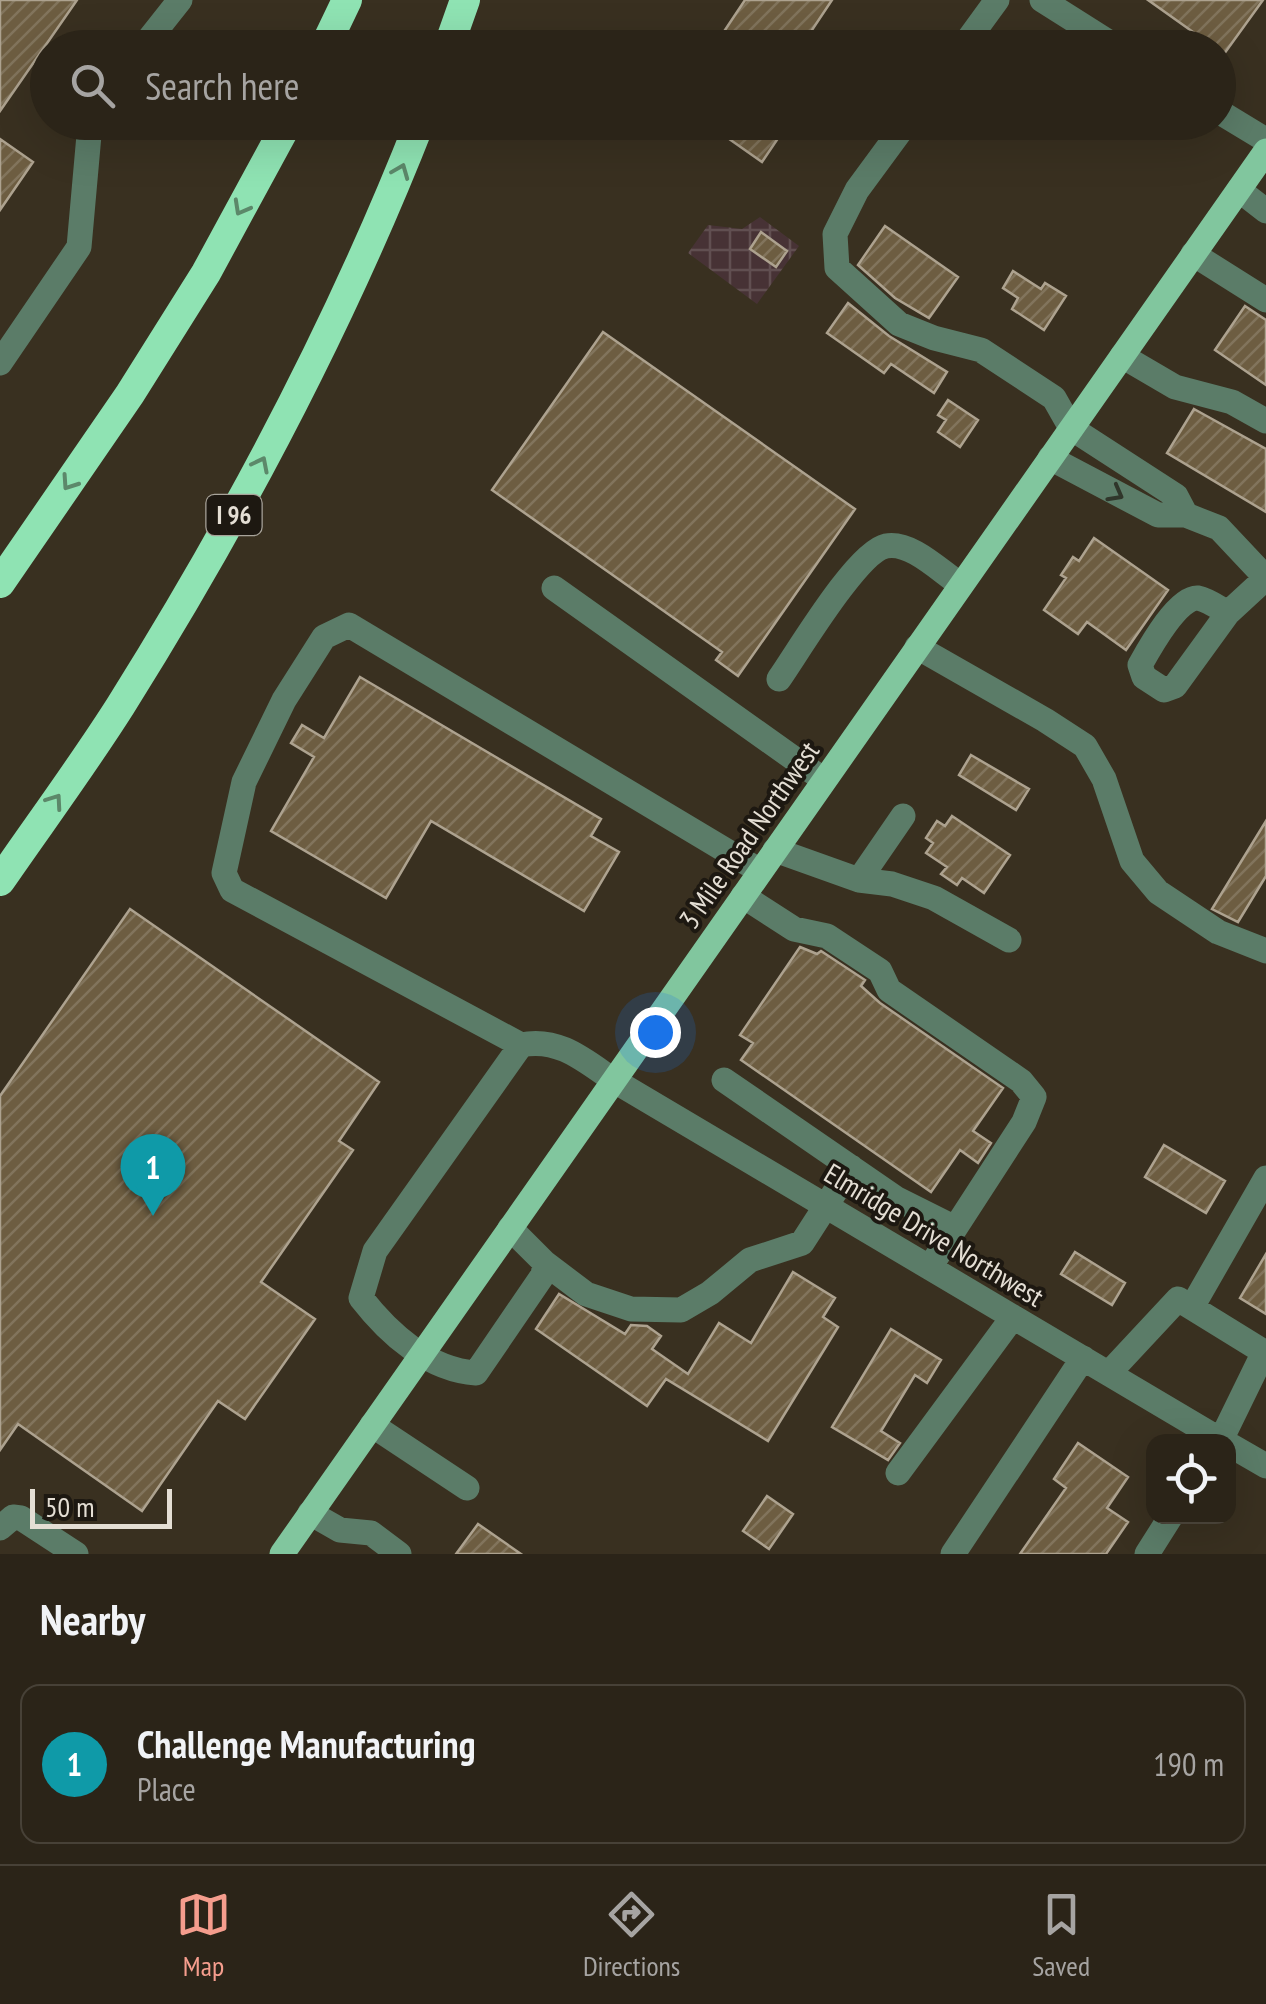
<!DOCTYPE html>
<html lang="en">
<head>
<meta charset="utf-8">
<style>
	:root { --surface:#2b2418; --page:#332c21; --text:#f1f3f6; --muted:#a6a4a2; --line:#474137; --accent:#f59d8d }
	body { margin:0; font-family:"PT Sans Narrow",sans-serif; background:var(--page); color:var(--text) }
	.controls { position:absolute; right:30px; bottom:30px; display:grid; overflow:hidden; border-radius:20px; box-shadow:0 10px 40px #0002 }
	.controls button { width:90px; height:90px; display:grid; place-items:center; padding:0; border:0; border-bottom:2px solid var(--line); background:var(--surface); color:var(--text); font:50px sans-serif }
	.scale { position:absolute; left:30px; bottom:25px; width:142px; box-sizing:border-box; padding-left:10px; border:5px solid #e4ded4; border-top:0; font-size:28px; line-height:35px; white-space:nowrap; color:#e4ded4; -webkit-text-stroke:8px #1d1811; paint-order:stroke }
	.you { position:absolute; left:655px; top:1032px; width:35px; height:35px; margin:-25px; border:8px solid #fff; border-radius:50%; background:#1a73e8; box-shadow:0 0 0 15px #1a73e833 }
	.badge { display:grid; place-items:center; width:65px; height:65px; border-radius:50%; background:var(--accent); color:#fff; font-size:32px; font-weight:700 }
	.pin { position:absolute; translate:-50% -82px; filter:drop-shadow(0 2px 5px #0008) }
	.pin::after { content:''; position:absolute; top:52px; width:35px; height:30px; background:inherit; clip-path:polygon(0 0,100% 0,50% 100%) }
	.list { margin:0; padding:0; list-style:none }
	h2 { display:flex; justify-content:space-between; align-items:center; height:130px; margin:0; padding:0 40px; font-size:42px }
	h2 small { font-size:32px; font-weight:400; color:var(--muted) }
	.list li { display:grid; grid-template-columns:65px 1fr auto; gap:30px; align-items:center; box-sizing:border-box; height:160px; margin:0 20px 20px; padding:0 20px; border:2px solid var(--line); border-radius:20px }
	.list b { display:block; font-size:38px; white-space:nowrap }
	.list p { margin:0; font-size:32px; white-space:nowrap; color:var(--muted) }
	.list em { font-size:32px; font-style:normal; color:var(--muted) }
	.icon { flex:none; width:55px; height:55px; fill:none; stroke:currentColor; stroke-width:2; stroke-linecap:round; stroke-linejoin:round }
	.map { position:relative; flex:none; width:1266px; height:1554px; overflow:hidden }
	.search { position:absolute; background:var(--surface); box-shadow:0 10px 40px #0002; left:30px; right:30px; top:30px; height:110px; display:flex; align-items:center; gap:25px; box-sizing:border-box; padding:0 35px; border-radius:55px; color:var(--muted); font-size:38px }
	.sheet { height:310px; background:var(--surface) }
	nav { display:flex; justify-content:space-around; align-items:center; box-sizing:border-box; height:140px; border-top:2px solid var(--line); background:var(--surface); font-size:28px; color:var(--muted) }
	nav a { display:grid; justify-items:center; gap:5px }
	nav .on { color:var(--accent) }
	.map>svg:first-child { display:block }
</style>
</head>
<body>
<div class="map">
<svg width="1266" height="1554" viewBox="0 0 1266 1554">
	<defs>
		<pattern id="industrial-grid" width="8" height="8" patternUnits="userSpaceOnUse" patternTransform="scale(2.5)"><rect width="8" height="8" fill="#473235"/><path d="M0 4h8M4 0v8" fill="none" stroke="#614f51"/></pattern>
		<pattern id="building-hatch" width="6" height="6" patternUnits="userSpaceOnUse" patternTransform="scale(2.5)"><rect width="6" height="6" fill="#6d5d41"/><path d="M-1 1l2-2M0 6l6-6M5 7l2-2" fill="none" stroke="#82745c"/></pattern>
	</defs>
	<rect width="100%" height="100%" fill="#393020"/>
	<path fill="url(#industrial-grid)" d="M 760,217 L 799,246 L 757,304 L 688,253 L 708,225 L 742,229 Z"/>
	<path fill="url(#building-hatch)" stroke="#ada28f" stroke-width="2.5" d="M 0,0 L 77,0 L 0,111 Z
		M 745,0 L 832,0 L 800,48 L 713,48 Z
		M 1148,0 L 1263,0 L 1224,54 Z
		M 705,122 L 789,122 L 762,162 Z
		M 0,139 L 33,162 L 0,210 Z
		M 885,226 L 958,277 L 929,318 L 895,298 L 858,265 Z
		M 761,232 L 787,251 L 776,267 L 750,249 Z
		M 1013,271 L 1041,289 L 1045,283 L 1066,296 L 1044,330 L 1012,309 L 1018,298 L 1003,288 Z
		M 848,303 L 889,336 L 947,372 L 934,393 L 891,364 L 884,373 L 827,333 Z
		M 1245,306 L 1266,320 L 1266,385 L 1215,350 Z
		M 603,332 L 855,509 L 738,676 L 716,660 L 722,652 L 492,490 Z
		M 948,400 L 978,420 L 960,447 L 938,432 L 946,420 L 938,415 Z
		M 1194,409 L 1266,449 L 1266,512 L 1167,453 Z
		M 1094,538 L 1168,590 L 1126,650 L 1087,622 L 1078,634 L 1044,610 L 1066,578 L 1061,575 L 1073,557 L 1079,561 Z
		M 360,677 L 601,819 L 591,836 L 619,852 L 584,911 L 431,821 L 386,898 L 271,831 L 314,757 L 291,743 L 302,725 L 324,738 Z
		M 971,755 L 1029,789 L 1016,810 L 959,775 Z
		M 952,816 L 1010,855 L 984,893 L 962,878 L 957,885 L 941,874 L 947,867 L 926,853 L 933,843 L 926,838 L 937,821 L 945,826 Z
		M 1266,821 L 1266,876 L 1238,922 L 1212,909 Z
		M 130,909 L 379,1082 L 339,1141 L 353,1150 L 261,1282 L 315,1319 L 245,1419 L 218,1401 L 142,1511 L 18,1424 L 0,1450 L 0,1096 Z
		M 800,947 L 817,954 L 821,951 L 865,980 L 861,986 L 880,1003 L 1003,1088 L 973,1131 L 991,1143 L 978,1163 L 960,1150 L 931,1192 L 741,1060 L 753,1043 L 740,1035 Z
		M 1164,1145 L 1225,1181 L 1206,1213 L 1145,1177 Z
		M 1075,1252 L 1125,1283 L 1112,1305 L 1061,1274 Z
		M 1266,1254 L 1266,1314 L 1240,1298 Z
		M 793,1272 L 835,1298 L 823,1317 L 838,1327 L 768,1441 L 666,1379 L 647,1406 L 536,1329 L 559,1294 L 625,1334 L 631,1325 L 647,1326 L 661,1336 L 652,1349 L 688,1374 L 719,1323 L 751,1343 Z
		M 891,1329 L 941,1360 L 927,1383 L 915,1375 L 881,1431 L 900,1443 L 888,1460 L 832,1427 Z
		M 1078,1443 L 1128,1477 L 1107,1508 L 1128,1522 L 1106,1554 L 1020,1554 L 1066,1488 L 1054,1479 Z
		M 767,1496 L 793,1514 L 769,1549 L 743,1531 Z
		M 478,1524 L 521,1554 L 456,1554 Z"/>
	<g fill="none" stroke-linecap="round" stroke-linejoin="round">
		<path stroke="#5b7c68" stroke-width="25" d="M 1042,0 L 1118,48
			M 142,48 L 180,0
			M 962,48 L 997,0
			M 1218,111 L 1266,140
			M 907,122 L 857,190 L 835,234 L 837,268 L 899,324 L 934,338 L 981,350 L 1054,398 L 1071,428 L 1176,496 L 1186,515
			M 1239,190 L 1266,211
			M 1193,254 L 1266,300
			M 1122,356 L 1175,387 L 1232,402 L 1266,421
			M 0,363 L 79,247 L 89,135 L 95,122
			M 1050,458 L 1158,515 L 1186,515 L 1219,528 L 1266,578
			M 554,588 L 824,780
			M 1228,613 C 1219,608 1208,600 1198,598 C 1178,596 1149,649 1140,665 L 1144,677 L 1164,690 L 1175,686 L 1228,613 L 1266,578
			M 917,647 L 1045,720 L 1085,746 L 1104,779 L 1132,861 L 1158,892 L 1218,932 L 1266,951
			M 779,679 C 798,652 857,552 886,546 C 911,541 941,572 961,585
			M 775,850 L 859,880 L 892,884 L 934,898 L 1009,940
			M 859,880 L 903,816
			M 743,896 L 794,929 L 827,936 L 880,971 L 889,990 L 1021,1081 L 1034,1097 L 1024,1122 L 930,1267
			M 521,1045 L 232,890 L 224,873 L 244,782 L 284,700 L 324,637 L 349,625 L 760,871
			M 724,1080 L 897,1199 L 955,1228
			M 510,1228 L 545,1263 L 543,1275 L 476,1373 C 429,1370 389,1334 361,1298 L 375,1251 L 521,1045 C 558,1037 584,1060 613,1080 L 1224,1442
			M 545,1263 L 586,1294 L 631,1309 L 681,1310 L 710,1293 L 750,1260 L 802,1243 L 851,1167
			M 1192,1307 L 1266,1178
			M 1109,1373 L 1178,1299 L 1264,1352 L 1220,1442
			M 372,1425 L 467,1488
			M 1228,1444 L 1266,1466
			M 898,1473 L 1013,1317
			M 310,1513 L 340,1530 L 371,1533 L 399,1554
			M 0,1528 L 13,1517 L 21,1518 L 76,1554
			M 953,1554 L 1083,1358
			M 1147,1554 L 1171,1516"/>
		<path stroke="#81c69e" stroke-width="25" d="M 282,1554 L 1266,151"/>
		<path stroke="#8fe3b3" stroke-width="30" d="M 324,48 L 347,0
			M 448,48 L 465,0
			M 0,583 L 130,394 L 206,273 L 288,122
			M 0,881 C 40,823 83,765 121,705 C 237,520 340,326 420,122"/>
	</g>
	<defs><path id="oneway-chevron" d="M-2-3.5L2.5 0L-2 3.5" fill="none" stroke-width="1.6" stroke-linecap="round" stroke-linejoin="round" transform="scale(2.5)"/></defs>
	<g stroke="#5c886a">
		<use href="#oneway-chevron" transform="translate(401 171) rotate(-68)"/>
		<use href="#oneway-chevron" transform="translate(241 208) rotate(119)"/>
		<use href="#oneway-chevron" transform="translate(261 464) rotate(-63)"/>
		<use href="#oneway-chevron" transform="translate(69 483) rotate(124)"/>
		<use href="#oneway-chevron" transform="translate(55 801) rotate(-55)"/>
	</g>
	<use stroke="#30362b" href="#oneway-chevron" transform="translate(1116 494) rotate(29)"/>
	<g text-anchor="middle" stroke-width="8" stroke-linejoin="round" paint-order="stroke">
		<rect fill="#1d1811" stroke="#a8a39a" stroke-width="2.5" x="206.5" y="495" width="55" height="40" rx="8"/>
		<g font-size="25" font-weight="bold" fill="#e4ded4">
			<text x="234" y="524">I 96</text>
		</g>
		<g font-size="28" fill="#e4ded4" stroke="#1d1811">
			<text transform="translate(749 835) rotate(-55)" y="10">3 Mile Road Northwest</text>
			<text transform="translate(934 1235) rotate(31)" y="10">Elmridge Drive Northwest</text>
		</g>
	</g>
</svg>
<div class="controls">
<button><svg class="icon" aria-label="locate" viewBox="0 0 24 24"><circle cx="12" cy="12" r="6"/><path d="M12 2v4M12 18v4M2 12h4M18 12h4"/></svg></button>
</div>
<div class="scale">50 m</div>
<div class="you"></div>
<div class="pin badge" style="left:153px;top:1216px;background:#0f9aa8">1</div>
<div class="search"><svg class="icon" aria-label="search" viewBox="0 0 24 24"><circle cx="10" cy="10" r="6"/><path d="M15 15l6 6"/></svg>Search here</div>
</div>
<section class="sheet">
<h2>Nearby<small></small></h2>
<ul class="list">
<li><span class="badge" style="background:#0f9aa8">1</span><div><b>Challenge Manufacturing</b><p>Place</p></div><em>190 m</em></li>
</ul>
</section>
<nav>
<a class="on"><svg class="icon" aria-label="map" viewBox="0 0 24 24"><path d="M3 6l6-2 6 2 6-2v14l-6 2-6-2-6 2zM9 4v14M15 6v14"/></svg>Map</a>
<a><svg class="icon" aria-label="directions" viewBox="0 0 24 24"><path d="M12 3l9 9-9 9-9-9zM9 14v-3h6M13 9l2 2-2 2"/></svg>Directions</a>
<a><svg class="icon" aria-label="saved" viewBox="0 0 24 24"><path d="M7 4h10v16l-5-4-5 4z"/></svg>Saved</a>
</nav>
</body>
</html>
